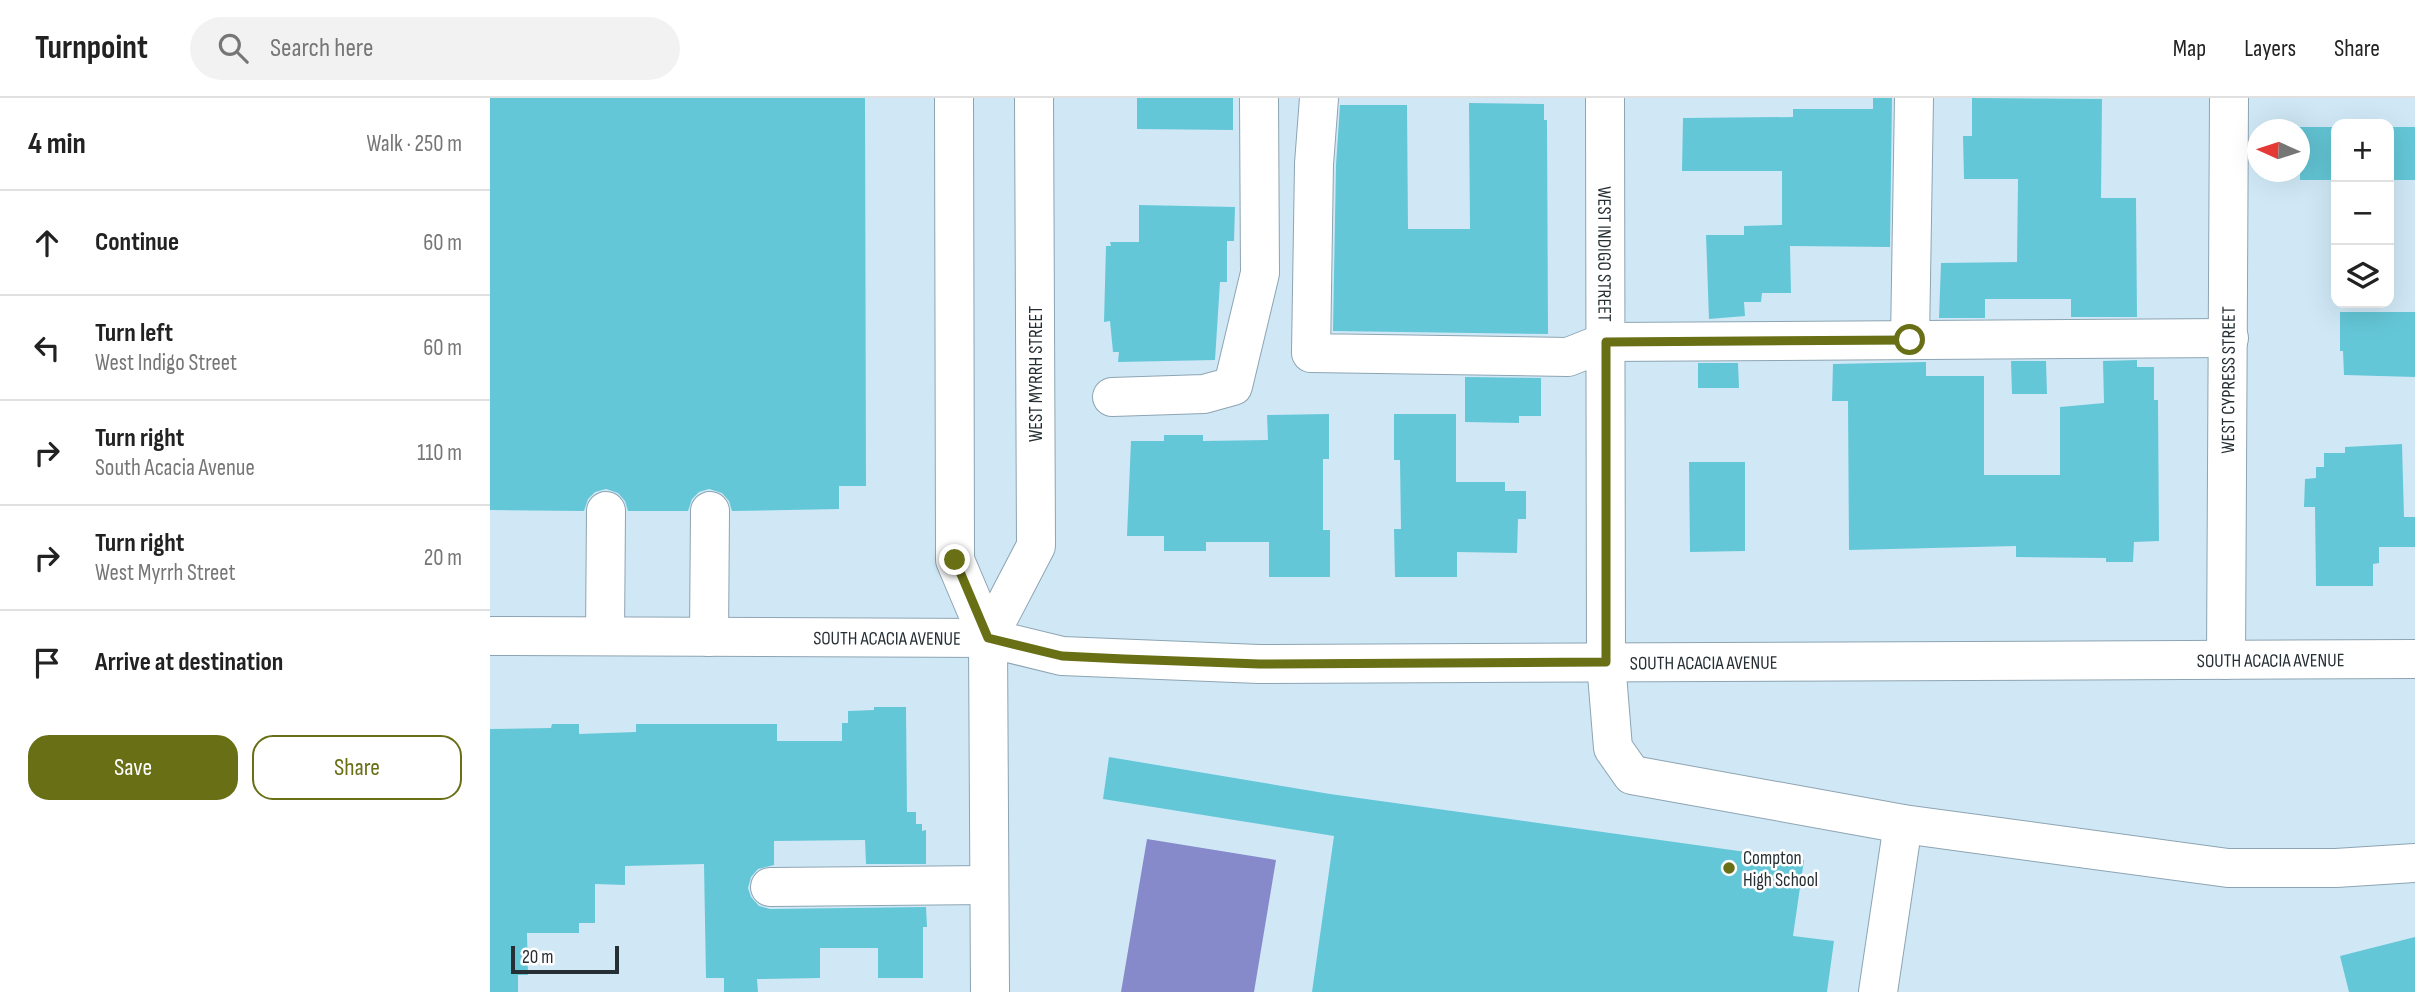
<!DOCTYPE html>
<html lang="en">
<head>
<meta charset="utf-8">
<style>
	:root { --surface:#fff; --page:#f2f2f2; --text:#222; --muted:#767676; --line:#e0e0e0; --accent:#686f15 }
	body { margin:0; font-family:"Sofia Sans Condensed",sans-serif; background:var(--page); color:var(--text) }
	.controls { position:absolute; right:21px; top:21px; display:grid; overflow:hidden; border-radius:14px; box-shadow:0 7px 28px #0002 }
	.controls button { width:63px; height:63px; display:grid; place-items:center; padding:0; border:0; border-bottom:2px solid var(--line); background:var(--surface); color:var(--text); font:35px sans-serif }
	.compass { position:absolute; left:1757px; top:21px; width:63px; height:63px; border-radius:50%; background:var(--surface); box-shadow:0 7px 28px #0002; rotate:273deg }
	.scale { position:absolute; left:21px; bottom:18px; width:108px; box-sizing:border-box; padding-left:7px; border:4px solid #252f34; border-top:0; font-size:19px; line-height:24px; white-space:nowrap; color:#252f34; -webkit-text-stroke:5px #fff; paint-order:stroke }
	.stop { position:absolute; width:21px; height:21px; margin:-16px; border:5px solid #686f15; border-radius:50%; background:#fff }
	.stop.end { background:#686f15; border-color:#fff; box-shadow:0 2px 7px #0008 }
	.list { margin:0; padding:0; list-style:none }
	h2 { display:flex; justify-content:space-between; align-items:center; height:91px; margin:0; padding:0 28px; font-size:30px }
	h2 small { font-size:23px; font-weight:400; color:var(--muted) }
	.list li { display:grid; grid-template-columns:46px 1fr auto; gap:21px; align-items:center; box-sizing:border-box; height:105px; padding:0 28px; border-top:2px solid var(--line) }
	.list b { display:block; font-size:26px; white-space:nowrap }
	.list p { margin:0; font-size:23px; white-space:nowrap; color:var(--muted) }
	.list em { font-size:23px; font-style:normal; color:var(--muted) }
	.actions { display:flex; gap:14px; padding:21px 28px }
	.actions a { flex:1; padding:16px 0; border:2px solid var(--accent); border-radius:21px; text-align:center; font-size:24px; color:var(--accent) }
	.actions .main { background:var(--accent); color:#fff }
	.icon { flex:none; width:38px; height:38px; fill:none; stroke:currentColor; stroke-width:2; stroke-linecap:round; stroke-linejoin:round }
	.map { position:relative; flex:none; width:1925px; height:894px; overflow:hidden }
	header { display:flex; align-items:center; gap:42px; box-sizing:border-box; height:98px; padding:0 35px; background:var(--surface); border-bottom:2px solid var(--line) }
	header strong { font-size:33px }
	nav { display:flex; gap:38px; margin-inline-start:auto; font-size:24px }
	.search { width:490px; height:63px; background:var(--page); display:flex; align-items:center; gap:18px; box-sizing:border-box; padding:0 24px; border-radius:38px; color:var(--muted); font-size:26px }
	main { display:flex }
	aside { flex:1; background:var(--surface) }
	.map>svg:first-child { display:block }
</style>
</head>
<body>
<header>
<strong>Turnpoint</strong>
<div class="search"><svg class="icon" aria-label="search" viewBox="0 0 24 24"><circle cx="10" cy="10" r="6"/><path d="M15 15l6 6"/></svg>Search here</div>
<nav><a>Map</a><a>Layers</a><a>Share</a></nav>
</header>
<main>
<aside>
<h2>4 min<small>Walk · 250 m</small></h2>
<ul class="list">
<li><svg class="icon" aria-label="ahead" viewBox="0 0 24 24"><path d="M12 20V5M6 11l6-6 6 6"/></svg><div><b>Continue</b></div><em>60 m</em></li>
<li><svg class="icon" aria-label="left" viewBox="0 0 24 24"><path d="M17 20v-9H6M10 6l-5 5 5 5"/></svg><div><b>Turn left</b><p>West Indigo Street</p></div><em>60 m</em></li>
<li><svg class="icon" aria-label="right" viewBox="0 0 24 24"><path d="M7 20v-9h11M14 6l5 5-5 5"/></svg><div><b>Turn right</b><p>South Acacia Avenue</p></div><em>110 m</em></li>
<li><svg class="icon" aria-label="right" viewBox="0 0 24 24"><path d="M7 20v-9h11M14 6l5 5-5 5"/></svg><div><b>Turn right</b><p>West Myrrh Street</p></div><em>20 m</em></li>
<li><svg class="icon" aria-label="arrive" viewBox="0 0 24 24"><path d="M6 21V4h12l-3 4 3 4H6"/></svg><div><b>Arrive at destination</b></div></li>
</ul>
<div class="actions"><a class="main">Save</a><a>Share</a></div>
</aside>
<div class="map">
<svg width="1925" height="894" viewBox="0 0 1925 894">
	<rect width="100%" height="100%" fill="#d0e8f6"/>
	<path fill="#878aca" d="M 657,741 L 786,762 L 764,894 L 631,894 Z"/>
	<path fill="#64c7d7" d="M 0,0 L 375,0 L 376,388 L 349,388 L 349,411 L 242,413 L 239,403 L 232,395 L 219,391 L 209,394 L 202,401 L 198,413 L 138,413 L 135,403 L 128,395 L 116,391 L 105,394 L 98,401 L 94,413 L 0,412 Z
		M 647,0 L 743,0 L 743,32 L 647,31 Z
		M 1383,0 L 1402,0 L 1400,149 L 1300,148 L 1301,195 L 1272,195 L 1271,204 L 1254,204 L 1255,218 L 1219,221 L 1216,137 L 1254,137 L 1254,128 L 1292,127 L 1292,73 L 1192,73 L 1193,20 L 1303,19 L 1303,11 L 1383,11 Z
		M 1482,0 L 1612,1 L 1611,100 L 1646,100 L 1647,219 L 1581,219 L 1581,201 L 1495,201 L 1495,220 L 1449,220 L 1451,165 L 1527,164 L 1528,81 L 1474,81 L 1473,38 L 1482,38 Z
		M 979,5 L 1054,6 L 1054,22 L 1057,22 L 1058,236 L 843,233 L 846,67 L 850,7 L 917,7 L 918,131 L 980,131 Z
		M 1810,29 L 1846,29 L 1846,82 L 1810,82 Z
		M 1899,29 L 1925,29 L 1925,82 L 1899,82 Z
		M 649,107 L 745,109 L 744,143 L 737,143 L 737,184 L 730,184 L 725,262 L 628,264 L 629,254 L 623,254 L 620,223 L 614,224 L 616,148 L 621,148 L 620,144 L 649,144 Z
		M 1850,214 L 1925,214 L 1925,279 L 1854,277 L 1853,253 L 1850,253 Z
		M 1647,262 L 1647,269 L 1664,269 L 1664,302 L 1668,302 L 1669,443 L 1644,444 L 1643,464 L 1616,464 L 1616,460 L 1526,459 L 1526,448 L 1359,452 L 1358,303 L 1342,303 L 1343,266 L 1436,264 L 1436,278 L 1494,278 L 1494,377 L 1570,377 L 1570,309 L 1614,305 L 1613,263 Z
		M 1521,263 L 1556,263 L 1557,296 L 1522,296 Z
		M 1208,265 L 1248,265 L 1249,290 L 1208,290 Z
		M 975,279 L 1051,280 L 1051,318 L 1029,318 L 1029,325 L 975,324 Z
		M 839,316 L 839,361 L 833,361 L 833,432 L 840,432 L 840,479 L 779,479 L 779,444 L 716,444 L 716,453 L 674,453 L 674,438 L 637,438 L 641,343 L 674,343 L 674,337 L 713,337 L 713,343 L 778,342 L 777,317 Z
		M 904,316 L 966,316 L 966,384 L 1015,384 L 1015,393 L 1036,393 L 1036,421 L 1028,421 L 1027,455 L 967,454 L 967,479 L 905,479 L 904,431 L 911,431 L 910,362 L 904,362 Z
		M 1912,346 L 1914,419 L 1925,419 L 1925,449 L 1889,449 L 1889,465 L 1883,466 L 1883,488 L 1826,488 L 1825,409 L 1814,409 L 1815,381 L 1826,380 L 1826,369 L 1834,369 L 1834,355 L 1855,355 L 1855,349 Z
		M 1199,364 L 1255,364 L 1255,453 L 1200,454 Z
		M 384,609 L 416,609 L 417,714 L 426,714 L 426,726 L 432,726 L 432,733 L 436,732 L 436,766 L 376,766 L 375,742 L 284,743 L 284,767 L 268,771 L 261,779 L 258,790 L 261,799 L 269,808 L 280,811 L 436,809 L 437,829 L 433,829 L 433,880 L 388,880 L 388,850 L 330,850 L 330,880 L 267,881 L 268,894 L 234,894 L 234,880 L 216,880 L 214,766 L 135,768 L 135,787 L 105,786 L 105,825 L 89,825 L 89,835 L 37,835 L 38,877 L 28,877 L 28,894 L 0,894 L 0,631 L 61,630 L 62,626 L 89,626 L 89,636 L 146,634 L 146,626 L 287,626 L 287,643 L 352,643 L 352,625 L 358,625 L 358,613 L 384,612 Z
		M 619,659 L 840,696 L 1314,762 L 1303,838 L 1344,843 L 1337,894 L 822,894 L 844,738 L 613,701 Z
		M 1925,839 L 1925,894 L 1859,894 L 1850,858 Z"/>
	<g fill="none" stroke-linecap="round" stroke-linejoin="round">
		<defs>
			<g id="minor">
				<path d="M 464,0 L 465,462 L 498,540 L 500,894"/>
				<path d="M 829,0 L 824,66 L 821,255 L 1078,259 L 1116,244 L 1739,240"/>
				<path id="s1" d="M 1115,0 L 1116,564 L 1123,650 L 1142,677 L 1413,726 L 1738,770 L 1846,770 L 1925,765"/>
				<path d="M 1420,242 L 1424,0"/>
				<path d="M 622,299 L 714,296 L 743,288 L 770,175 L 769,0"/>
				<path id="s2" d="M 0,538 L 498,540 L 572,558 L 769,566 L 1925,561"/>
				<path d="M 115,538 L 116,413"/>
				<path d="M 219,539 L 220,413"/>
				<path d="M 498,540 L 546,448 L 544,0"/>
				<path id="s3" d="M 1736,562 L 1739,0"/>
				<path d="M 280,789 L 499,787"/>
				<path d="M 1388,894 L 1413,726"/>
			</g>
		</defs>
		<use href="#minor" stroke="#8da4b2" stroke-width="40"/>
		<use href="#minor" stroke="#fff" stroke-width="38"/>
	</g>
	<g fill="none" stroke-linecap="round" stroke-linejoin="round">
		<path stroke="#686f15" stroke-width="9" d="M 465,462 L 498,540 L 572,558 L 634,561 L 769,566 L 1116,564 L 1116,244 L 1420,242"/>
	</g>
	<circle fill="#686f15" stroke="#fff" stroke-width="2.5" cx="1239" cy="770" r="7"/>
	<g text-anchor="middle" stroke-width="5" stroke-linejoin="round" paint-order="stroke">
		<g font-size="19" fill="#252f34" stroke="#fff">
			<text dy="7" stroke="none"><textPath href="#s1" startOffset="156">WEST INDIGO STREET</textPath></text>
			<text transform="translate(545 276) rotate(-90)" y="7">WEST MYRRH STREET</text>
			<text dy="7" stroke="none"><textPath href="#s3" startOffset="280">WEST CYPRESS STREET</textPath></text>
			<text dy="7" stroke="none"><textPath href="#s2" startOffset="397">SOUTH ACACIA AVENUE</textPath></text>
			<text dy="7" stroke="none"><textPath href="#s2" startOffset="1783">SOUTH ACACIA AVENUE</textPath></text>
			<text dy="7" stroke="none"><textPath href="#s2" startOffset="1216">SOUTH ACACIA AVENUE</textPath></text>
		</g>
		<g font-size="19" fill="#252f34" stroke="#fff" text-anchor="start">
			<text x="1253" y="766">Compton<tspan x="1253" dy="22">High School</tspan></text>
		</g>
	</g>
</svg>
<div class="controls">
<button>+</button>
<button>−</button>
<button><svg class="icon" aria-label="layers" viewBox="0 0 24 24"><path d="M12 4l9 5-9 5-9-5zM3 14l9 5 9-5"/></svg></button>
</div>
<svg class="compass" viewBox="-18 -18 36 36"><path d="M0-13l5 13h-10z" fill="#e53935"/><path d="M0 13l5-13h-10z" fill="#767676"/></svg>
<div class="scale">20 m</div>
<div class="stop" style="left:1420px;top:242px"></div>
<div class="stop end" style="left:465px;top:462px"></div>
</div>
</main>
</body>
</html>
